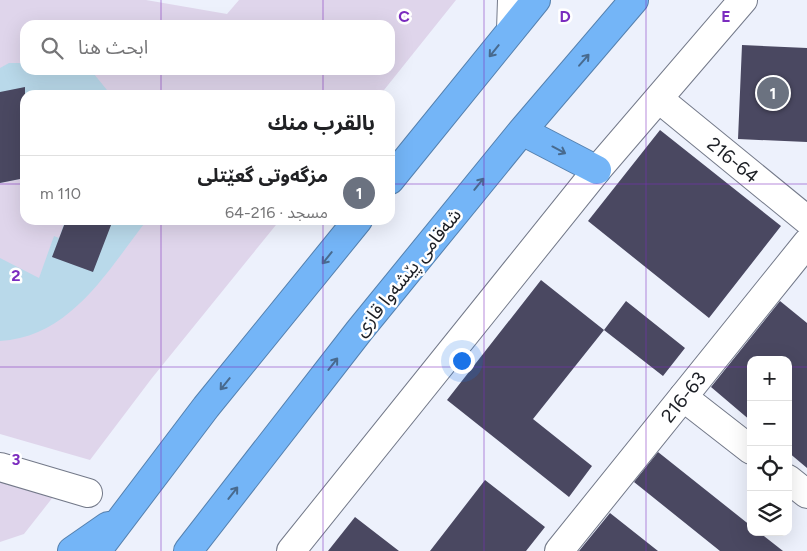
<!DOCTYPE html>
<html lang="ar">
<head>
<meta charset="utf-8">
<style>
	:root { --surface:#fff; --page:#f2f2f2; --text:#202124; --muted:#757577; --line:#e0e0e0; --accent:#db2777 }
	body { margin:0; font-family:Figtree,"Noto Sans Arabic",sans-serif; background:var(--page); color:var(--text); direction:rtl }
	.controls { position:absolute; right:15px; bottom:15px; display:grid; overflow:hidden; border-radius:10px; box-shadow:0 5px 20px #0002 }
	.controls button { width:45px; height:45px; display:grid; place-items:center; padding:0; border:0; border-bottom:1px solid var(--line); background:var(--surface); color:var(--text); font:25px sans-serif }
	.you { position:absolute; left:461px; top:360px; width:18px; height:18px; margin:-12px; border:4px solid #fff; border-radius:50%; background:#1a73e8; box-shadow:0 0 0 8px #1a73e833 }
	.badge { display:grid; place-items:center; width:32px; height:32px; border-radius:50%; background:var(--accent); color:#fff; font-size:16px; font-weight:700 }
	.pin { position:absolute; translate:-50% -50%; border:2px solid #fff; box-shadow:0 1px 5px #0006 }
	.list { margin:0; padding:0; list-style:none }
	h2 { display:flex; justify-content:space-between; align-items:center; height:65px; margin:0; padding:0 20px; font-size:21px }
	h2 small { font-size:16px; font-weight:400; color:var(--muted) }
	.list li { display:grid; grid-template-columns:32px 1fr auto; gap:15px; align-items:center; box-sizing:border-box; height:70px; padding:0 20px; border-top:1px solid var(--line) }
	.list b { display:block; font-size:19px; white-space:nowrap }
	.list p { margin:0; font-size:16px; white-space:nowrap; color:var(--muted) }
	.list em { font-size:16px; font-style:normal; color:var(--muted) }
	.icon { flex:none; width:28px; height:28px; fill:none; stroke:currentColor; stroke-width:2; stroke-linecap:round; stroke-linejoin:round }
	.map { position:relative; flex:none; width:807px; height:551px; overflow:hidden; direction:ltr }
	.search { position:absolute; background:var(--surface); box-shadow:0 5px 20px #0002; left:20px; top:20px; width:375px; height:55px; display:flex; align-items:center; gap:12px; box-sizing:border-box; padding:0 18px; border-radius:15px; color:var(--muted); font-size:19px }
	.panel { position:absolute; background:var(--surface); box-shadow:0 5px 20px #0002; left:20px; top:90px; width:375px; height:135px; border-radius:15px; direction:rtl }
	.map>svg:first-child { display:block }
</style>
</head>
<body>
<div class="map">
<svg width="807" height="551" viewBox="0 0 807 551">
	<rect width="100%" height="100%" fill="#edf1fc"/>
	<path fill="#dfd5eb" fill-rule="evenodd" d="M 0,0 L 146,0 L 227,14 L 239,0 L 456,0 L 380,95 L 25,95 L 25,220 L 280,220 L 152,378 L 90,460 L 0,434 ZM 25,25 L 390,25 L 390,70 L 25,70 Z
		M 0,472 L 57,492 L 24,534 L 0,542 Z"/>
	<path fill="#b9d9ea" d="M 9,63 L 25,63 L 25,70 L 83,70 L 94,74 L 111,95 L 25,95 L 25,182 L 24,178 L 0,183 L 0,68 Z
		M 63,220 L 147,220 C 108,270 71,337 0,341 L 0,258 L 39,278 L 54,236 L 59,238 L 65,221 Z"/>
	<path fill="#4a4861" d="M 742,45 L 807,48 L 807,142 L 738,139 Z
		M 25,87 L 25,178 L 0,183 L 0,92 Z
		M 660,130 L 781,226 L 709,318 L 588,221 Z
		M 66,220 L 113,220 L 93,272 L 52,257 Z
		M 541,280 L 604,330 L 533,419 L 592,466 L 569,497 L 447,400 Z
		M 626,301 L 685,348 L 663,376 L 604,330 Z
		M 780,301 L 807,323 L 807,468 L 788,452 L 788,360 L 751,360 L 751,421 L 711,387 Z
		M 658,452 L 751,526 L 751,532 L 759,532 L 783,551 L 720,551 L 634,482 Z
		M 485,480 L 545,527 L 526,551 L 430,551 Z
		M 610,513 L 658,551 L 579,551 Z
		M 355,517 L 399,551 L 328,551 Z"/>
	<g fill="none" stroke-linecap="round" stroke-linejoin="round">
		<defs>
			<g id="minor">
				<path d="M 511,30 L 512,0"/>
				<path id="s1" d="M 659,99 L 807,220"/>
				<path d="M 683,397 L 751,450"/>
				<path d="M 0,467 L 88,493"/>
				<path d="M 788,479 L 807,494"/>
				<path d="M 291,551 L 597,170 L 743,0"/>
				<path id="s2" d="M 559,551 L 807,243"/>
			</g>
			<path id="highway" d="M 522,131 L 597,170
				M 390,180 L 536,0
				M 72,551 L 108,526
				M 97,551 L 206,407 L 358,220
				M 188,551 L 359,331 L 522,131 L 634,0"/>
		</defs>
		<use href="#minor" stroke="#737989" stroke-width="30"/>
		<use href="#highway" stroke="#5580ae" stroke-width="30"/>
		<use href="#minor" stroke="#fff" stroke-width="28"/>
		<use href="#highway" stroke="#74b5f7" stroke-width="28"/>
	</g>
	<defs><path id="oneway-shaft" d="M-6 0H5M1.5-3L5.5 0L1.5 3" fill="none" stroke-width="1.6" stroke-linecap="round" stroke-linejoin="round" transform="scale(1.25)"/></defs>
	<g stroke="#486a8e">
		<use href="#oneway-shaft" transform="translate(494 51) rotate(129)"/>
		<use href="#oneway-shaft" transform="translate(584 60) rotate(-49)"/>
		<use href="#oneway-shaft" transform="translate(559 150) rotate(28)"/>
		<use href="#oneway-shaft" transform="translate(479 184) rotate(-51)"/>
		<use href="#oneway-shaft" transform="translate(327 258) rotate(129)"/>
		<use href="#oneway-shaft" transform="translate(333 364) rotate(-52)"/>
		<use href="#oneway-shaft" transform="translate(225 384) rotate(129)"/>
		<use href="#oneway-shaft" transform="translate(233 493) rotate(-52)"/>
	</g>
	<path fill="none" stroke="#7b2cbf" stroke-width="1" stroke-opacity="0.55" d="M 161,0 L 161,25M 323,0 L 323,25M 484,0 L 484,551M 646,0 L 646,551M 161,70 L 161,95M 323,70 L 323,95M 0,184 L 25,184M 390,184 L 807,184M 161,220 L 161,551M 323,220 L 323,551M 0,367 L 751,367M 788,367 L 807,367"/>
	<g text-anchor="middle" stroke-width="5" stroke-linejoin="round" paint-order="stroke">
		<g font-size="19" fill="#1c1f25" stroke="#fff">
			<text dy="7" stroke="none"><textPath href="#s1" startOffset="96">216-64</textPath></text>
			<text transform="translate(407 272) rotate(-51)" y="7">شەقامی پێشەوا قازی</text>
			<text dy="7" stroke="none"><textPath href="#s2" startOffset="198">216-63</textPath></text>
		</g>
	</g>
	<g font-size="16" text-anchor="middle" font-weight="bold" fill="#7b2cbf" stroke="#fff" stroke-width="5" stroke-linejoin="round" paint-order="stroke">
		<text x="404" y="22">C</text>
		<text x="565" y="22">D</text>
		<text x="726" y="22">E</text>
		<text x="16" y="281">2</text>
		<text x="16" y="465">3</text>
	</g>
</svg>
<div class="controls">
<button>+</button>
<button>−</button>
<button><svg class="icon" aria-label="locate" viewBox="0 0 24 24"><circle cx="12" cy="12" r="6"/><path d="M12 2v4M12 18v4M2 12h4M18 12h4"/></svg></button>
<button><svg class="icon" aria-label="layers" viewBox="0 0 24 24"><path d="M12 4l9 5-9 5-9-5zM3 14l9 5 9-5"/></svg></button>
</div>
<div class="you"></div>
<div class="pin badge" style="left:773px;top:93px;background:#6b7280">1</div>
<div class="search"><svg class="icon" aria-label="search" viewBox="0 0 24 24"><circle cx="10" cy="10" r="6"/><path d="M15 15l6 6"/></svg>ابحث هنا</div>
<section class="panel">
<h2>بالقرب منك<small></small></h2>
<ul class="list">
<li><span class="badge" style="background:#6b7280">1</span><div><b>مزگەوتی گعێتلی</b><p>مسجد · 216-64</p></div><em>110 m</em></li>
</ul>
</section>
</div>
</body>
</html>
